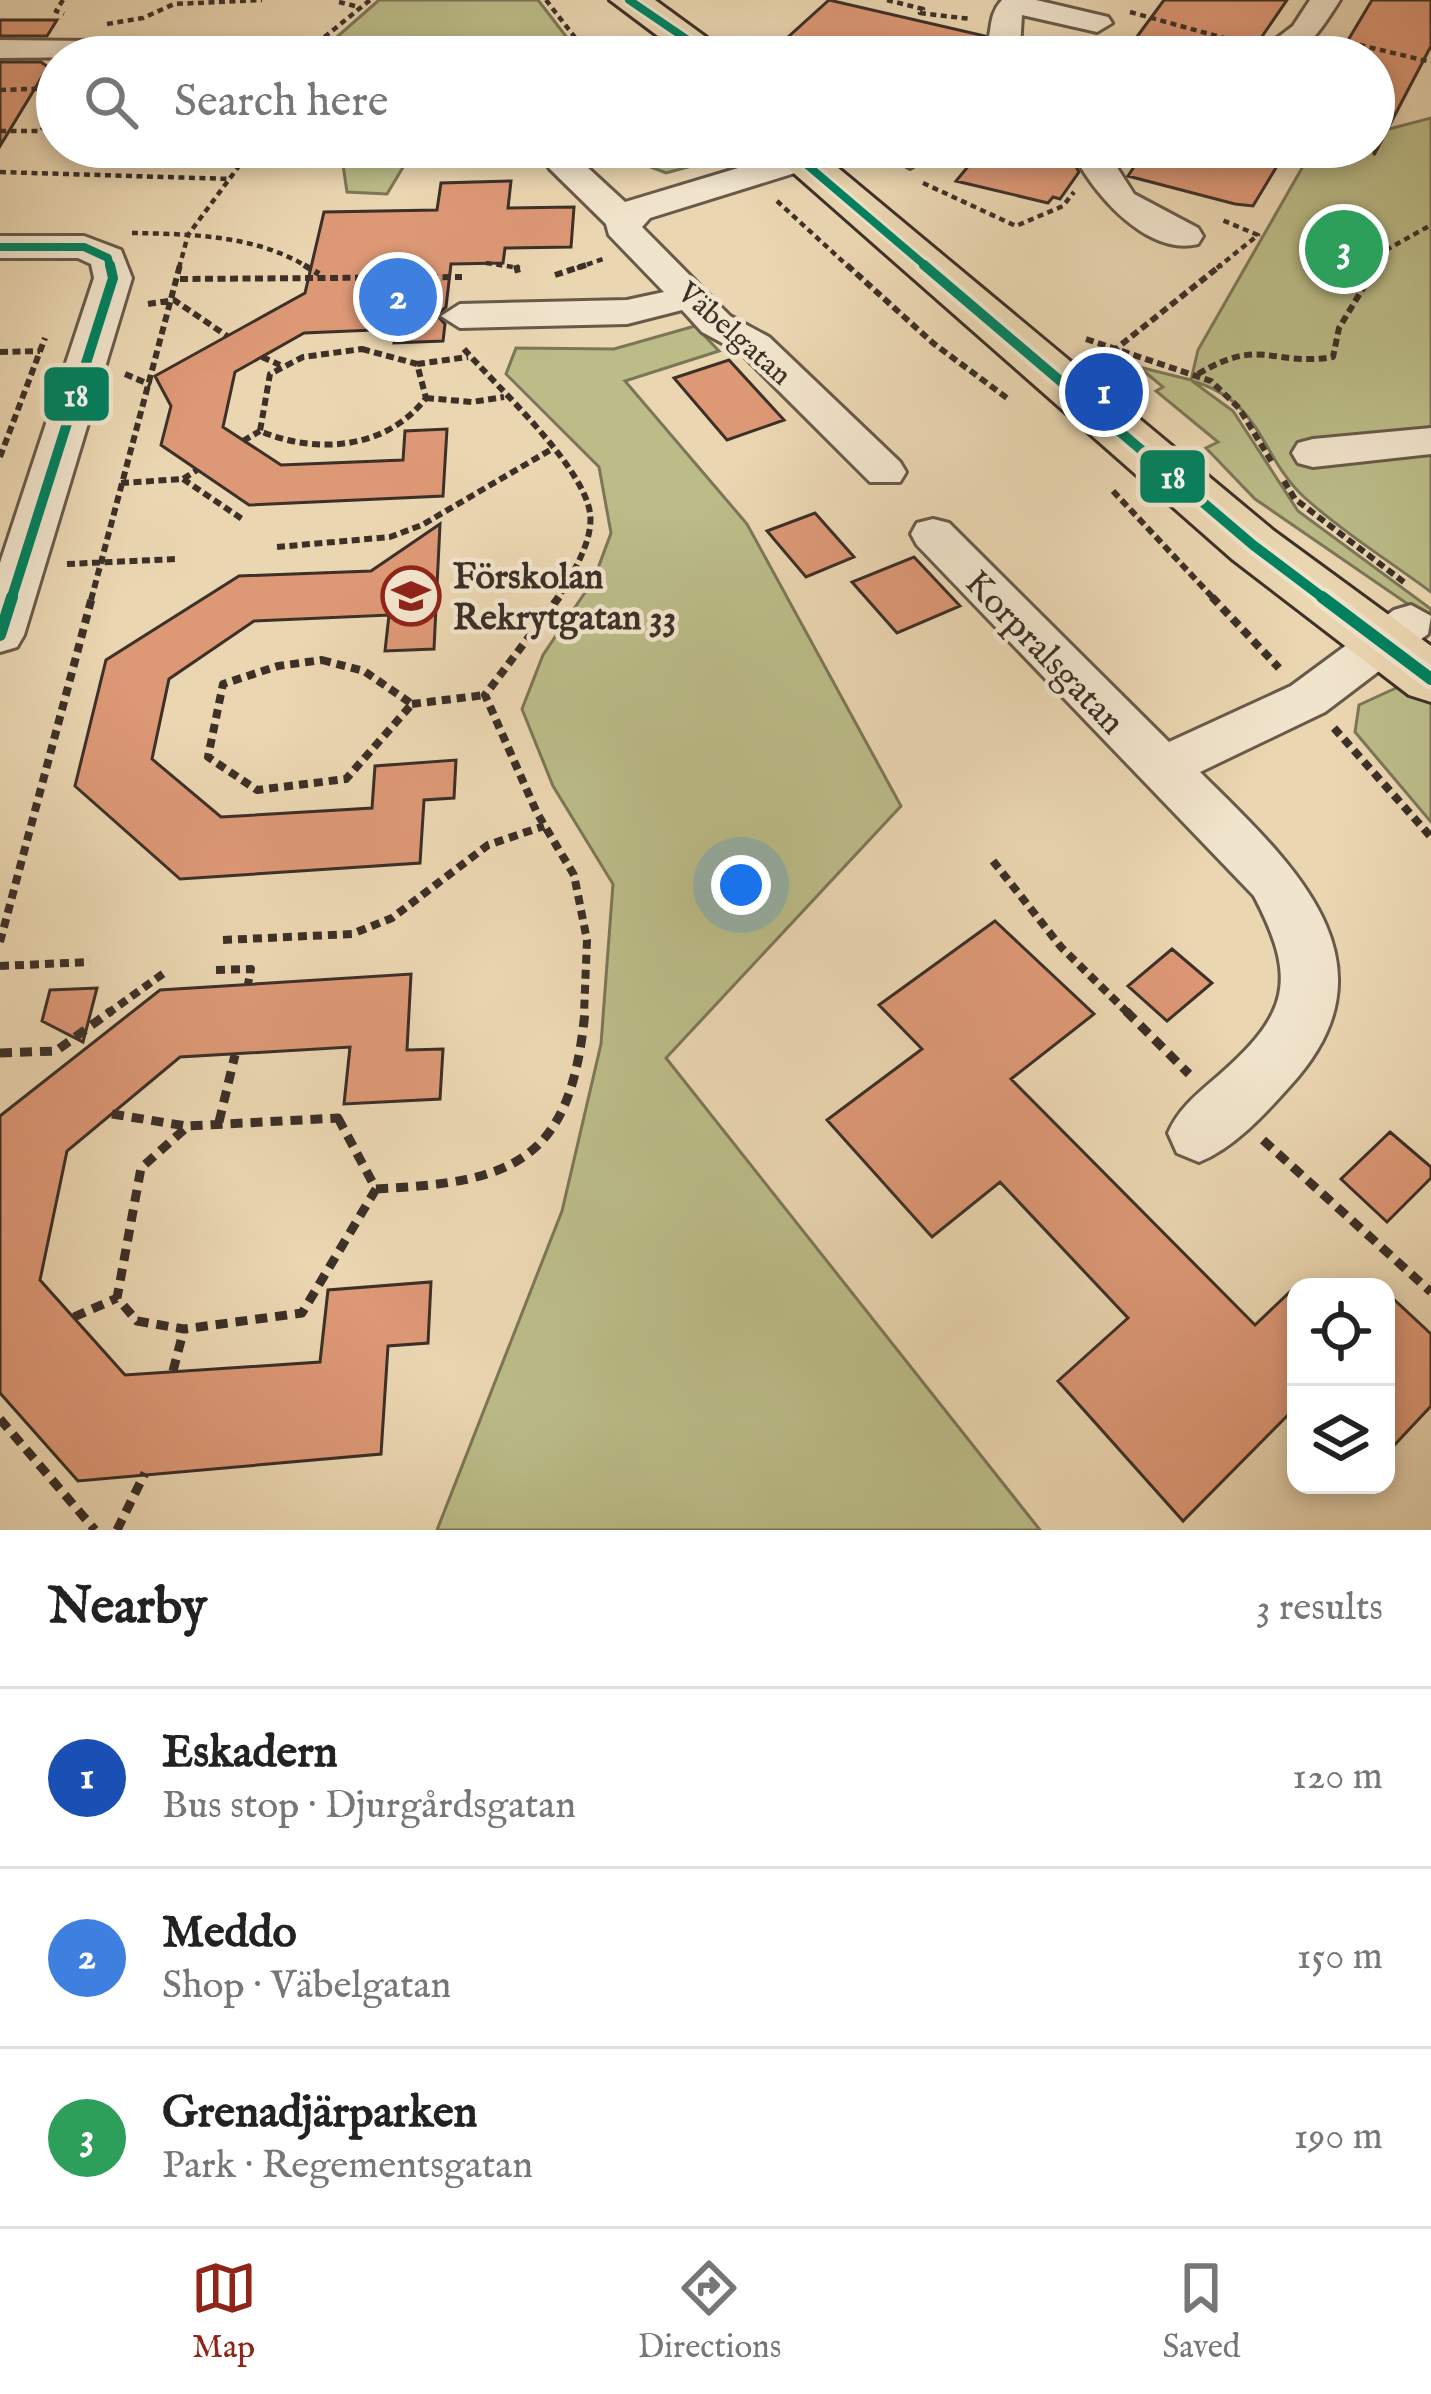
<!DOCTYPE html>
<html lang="en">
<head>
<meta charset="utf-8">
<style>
	:root { --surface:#fff; --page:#f2f2f2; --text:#222; --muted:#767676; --line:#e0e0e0; --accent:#8f2418 }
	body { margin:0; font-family:"IM FELL English",serif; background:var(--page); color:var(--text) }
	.controls { position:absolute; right:36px; bottom:36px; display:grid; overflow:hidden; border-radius:24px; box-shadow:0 6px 18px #0003 }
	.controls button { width:108px; height:108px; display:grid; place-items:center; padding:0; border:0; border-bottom:3px solid var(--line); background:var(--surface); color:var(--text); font:60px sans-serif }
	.you { position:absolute; left:741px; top:885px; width:42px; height:42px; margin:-30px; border:9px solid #fff; border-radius:50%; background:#1a73e8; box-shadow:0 0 0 18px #1a73e833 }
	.badge { display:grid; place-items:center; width:78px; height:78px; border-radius:50%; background:var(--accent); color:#fff; font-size:39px; font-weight:700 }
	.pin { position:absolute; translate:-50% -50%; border:6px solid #fff; box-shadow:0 3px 12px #0006 }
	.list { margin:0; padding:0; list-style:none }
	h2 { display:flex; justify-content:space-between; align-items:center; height:156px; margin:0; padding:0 48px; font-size:51px }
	h2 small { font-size:39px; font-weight:400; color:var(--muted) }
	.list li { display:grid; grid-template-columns:78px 1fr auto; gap:36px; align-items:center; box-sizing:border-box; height:180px; padding:0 48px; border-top:3px solid var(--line) }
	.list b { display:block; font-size:45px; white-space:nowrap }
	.list p { margin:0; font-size:39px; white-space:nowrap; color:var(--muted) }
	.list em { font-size:39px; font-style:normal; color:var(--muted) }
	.icon { flex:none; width:66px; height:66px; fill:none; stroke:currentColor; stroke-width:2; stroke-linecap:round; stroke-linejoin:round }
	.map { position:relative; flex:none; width:1431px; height:1530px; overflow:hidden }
	.search { position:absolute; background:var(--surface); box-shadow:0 6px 18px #0003; left:36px; right:36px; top:36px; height:132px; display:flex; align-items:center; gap:30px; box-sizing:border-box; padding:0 42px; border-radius:66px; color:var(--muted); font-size:45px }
	.sheet { height:696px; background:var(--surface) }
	nav { display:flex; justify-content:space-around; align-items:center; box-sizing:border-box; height:168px; border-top:3px solid var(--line); background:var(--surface); font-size:33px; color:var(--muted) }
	nav a { display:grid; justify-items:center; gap:6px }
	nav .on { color:var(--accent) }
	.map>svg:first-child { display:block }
</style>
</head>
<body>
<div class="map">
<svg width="1431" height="1530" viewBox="0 0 1431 1530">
	<rect width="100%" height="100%" fill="#ead6b1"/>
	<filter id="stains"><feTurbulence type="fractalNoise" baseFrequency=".00167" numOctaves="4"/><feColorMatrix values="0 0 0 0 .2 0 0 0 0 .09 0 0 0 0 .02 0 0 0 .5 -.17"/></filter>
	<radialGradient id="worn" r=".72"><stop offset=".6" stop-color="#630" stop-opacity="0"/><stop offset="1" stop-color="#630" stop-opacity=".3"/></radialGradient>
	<path fill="#bbbc88" stroke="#7c7658" stroke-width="3" d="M 379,0 L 538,0 L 582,57 L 314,57 Z
		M 1431,118 L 1431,592 C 1389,561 1343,532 1304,497 C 1259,455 1263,401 1192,381 L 1233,411 L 1298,511 L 1431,609 L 1431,620 L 1255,499 L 1206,448 L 1218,442 L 1156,391 L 1163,387 L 1139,367 L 1191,380 L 1198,350 L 1314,147 L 1374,147 L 1374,133 Z
		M 287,147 L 506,147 L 495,162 L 405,164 L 387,194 L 347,192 L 342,158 Z
		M 599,147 L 699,147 L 714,160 L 666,173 Z
		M 695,326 L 719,351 L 625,381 L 747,524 L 901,806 L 666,1058 L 1040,1530 L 437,1530 L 562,1211 L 601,1044 L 613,884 L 553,786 L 522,709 L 543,655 L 594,579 L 611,533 L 599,467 L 506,374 L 516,348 L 614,349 Z
		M 1396,688 L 1431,696 L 1431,822 L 1355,732 L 1359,705 Z"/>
	<path fill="#dd9876" stroke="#3c3028" stroke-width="3" d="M 829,0 L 985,36 L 983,41 L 977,57 L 766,57 Z
		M 1164,0 L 1287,0 L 1248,57 L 1122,57 Z
		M 1372,0 L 1431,0 L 1431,46 L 1374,155 L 1374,57 L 1338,57 Z
		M 0,20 L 57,20 L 47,36 L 0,36 Z
		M 0,62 L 41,62 L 48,67 L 0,146 Z
		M 984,147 L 1029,147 L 1071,158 L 1079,172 L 1060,199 L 1053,197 L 1048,203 L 956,181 Z
		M 1147,147 L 1215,147 L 1277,166 L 1253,206 L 1235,204 L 1128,176 Z
		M 511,181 L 508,208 L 574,207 L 571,247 L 505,248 L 503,263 L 451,264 L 446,307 L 437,315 L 445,324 L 443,341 L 394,343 L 396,329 L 304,333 L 235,372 L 223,427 L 281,465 L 403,460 L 405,431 L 447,429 L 443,496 L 249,505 L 161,445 L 171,406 L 155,376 L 305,293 L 324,212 L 437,210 L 441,183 Z
		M 729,360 L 784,420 L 727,440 L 674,378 Z
		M 815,513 L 854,557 L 806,577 L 767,531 Z
		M 440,524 L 434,649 L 385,651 L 389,615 L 254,621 L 169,679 L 152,759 L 221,817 L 372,808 L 375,766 L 456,760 L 454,798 L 424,800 L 420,863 L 180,879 L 75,786 L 106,660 L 239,576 L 371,571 Z
		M 914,557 L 960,606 L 897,633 L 852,582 Z
		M 995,921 L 1094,1014 L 1011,1079 L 1255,1325 L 1296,1286 L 1296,1407 L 1183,1521 L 1058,1381 L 1128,1318 L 1000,1182 L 932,1237 L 827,1120 L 922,1049 L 879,1005 Z
		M 1172,949 L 1212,983 L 1167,1021 L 1128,986 Z
		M 411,974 L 407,1050 L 443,1049 L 440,1099 L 344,1104 L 350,1047 L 180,1057 L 67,1151 L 40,1280 L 125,1375 L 320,1362 L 328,1290 L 431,1282 L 428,1343 L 388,1346 L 381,1454 L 78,1481 L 0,1393 L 0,1116 L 160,990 Z
		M 97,988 L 83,1042 L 42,1021 L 50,990 Z
		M 1390,1132 L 1431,1167 L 1431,1178 L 1387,1222 L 1341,1179 Z
		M 1386,1292 L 1431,1334 L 1431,1406 L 1386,1454 Z"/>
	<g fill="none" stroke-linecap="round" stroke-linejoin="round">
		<defs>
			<path id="minor" d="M 1002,0 L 1036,0 L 1108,17 L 1112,23 L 1097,32 L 1022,15 L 1020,48 L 1013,57 L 981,57 C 995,38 985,18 1002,0 Z
				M 1310,0 L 1340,0 C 1313,42 1305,57 1252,57 L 1293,26 Z
				M 0,40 L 91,41 L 107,50 L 100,57 L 0,58 Z
				M 808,147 L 861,147 L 856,154 L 650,218 L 642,227 L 730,316 L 769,337 L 900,462 L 906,472 L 900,482 L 870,482 L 741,353 L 702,332 L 682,310 L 627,324 L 460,328 L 441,316 L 460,304 L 627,300 L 664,292 L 609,235 L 606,224 L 550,169 L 545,162 L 550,155 L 574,155 L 625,202 Z
				M 903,147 L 943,147 L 910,168 L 893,158 Z
				M 1070,147 L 1104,147 L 1134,194 L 1198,228 L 1203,236 L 1198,244 C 1145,257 1089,189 1070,147 Z
				M 0,236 L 84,236 L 121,250 L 132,278 L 24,635 L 17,647 L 0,652 L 0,563 L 94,278 L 91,264 L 78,258 L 0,258 Z
				M 1431,428 L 1431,454 L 1313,467 L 1298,463 L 1292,453 L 1298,443 L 1313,439 Z
				M 933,519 L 949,523 L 1169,742 L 1291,686 L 1394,610 L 1411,605 L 1431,616 L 1428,634 L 1325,712 L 1200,772 C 1289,861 1405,961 1290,1086 C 1265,1114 1234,1148 1199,1162 L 1177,1153 L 1168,1133 C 1179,1108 1197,1094 1218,1076 C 1289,1014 1298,980 1254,896 L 917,545 L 911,534 L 917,523 Z"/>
			<path id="major" d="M 610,0 L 655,0 L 733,57 L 686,57 Z
				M 764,147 L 813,147 L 1274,531 L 1431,646 L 1431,702 L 1409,695 L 1232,559 Z"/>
		</defs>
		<use href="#minor" stroke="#685a4a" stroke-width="6"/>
		<use href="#major" stroke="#3c3028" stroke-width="6"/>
		<path stroke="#3c3028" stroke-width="4.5" stroke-dasharray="6 4.5" stroke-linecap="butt" d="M 63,0 L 56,11 L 64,14
			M 546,0 L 590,57
			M 887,0 L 923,9 L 920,13 L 971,19
			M 339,2 L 359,7
			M 1130,12 L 1242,43
			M 107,24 L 143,18 L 174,4 L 262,0
			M 1339,40 L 1431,62
			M 124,50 L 303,52
			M 300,57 L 370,0
			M 0,90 L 57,88
			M 0,131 L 41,131 L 57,106
			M 0,172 L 231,179
			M 923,183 L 1016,226 L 1063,206 L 1074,192
			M 777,201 L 850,268
			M 132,233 C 191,234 257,235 309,268
			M 486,263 L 520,268
			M 179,268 L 188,235 L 253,147
			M 577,268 L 603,259
			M 1217,268 L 1258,235 L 1222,220
			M 1375,268 L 1386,250 L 1431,225"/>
		<path stroke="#3c3028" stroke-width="6" stroke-dasharray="8 4.5" stroke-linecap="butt" d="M 304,265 L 319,274
			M 516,265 L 519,277
			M 847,265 L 933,343 L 1007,398
			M 555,275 L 586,265
			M 180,279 L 462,277
			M 148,304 L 174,300 L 227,336
			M 1086,339 L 1211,381 L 1239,408 L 1273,464
			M 362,349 L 417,364 L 426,398 C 387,449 317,455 260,431 L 270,374 L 303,357 Z
			M 464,349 C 497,387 583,465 590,513 C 594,541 571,576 557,600
			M 0,352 L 40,351
			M 1112,352 L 1221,265
			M 1111,353 L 1128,373
			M 262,357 L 280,365
			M 417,364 L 468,357
			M 125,374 L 151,385
			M 1198,374 C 1262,336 1271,367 1333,357 L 1339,328 L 1377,265
			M 426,398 L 472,402 L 504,397
			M 243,441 L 260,431
			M 0,457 L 45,338
			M 183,479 L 245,521
			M 1284,481 L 1295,499 L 1405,583
			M 121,483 L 183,479 L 197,470
			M 1113,491 L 1215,600
			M 277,547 L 390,537 L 422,525 L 552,449
			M 67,564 L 177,559
			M 91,600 L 180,265"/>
		<path stroke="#3c3028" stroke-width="8" stroke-dasharray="9 6" stroke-linecap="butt" d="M 559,597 L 485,695 L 537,813 L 574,875 L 587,940 L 584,1014
			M 1212,597 L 1279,668
			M 322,660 L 364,671 L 412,704 L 346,779 L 257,790 L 208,757 L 223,684 L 278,666 Z
			M 412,704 L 485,695
			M 1334,728 L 1431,837
			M 993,861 L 1061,947 L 1129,1014
			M 223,940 L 352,934 L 392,918 L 488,845 L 544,826
			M 0,942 L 92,597
			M 0,966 L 90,962
			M 216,970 L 251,969 L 248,984
			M 107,1014 L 164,973"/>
		<path stroke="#3c3028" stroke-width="9" stroke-dasharray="12 8" stroke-linecap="butt" d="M 1126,1011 L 1189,1074
			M 0,1053 L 56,1051 L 111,1011
			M 112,1114 L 186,1126
			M 338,1118 L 376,1189 L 302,1313 L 184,1329 L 137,1321 L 117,1298 L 141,1168 L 188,1126 Z
			M 219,1122 L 235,1055
			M 1263,1140 L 1431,1292
			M 376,1189 C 514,1182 571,1163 585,1011
			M 74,1317 L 117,1298
			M 173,1371 L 184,1329
			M 0,1419 L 95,1530
			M 117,1530 L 145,1473"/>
		<use href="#minor" fill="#f1e4cc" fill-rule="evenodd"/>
		<use href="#major" fill="#ead6b1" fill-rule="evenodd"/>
		<defs>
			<path id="bus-1-far2" d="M 629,0 L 713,57
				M 786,147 L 928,268
				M 0,247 L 84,247 L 108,258 L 110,268"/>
			<path id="bus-1-far1" d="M 924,265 L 1253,545 L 1326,600
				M 11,600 L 113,278 L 110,265"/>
			<path id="bus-1" d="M 1322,597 L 1431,679
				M 0,635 L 12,597"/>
		</defs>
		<use href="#bus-1-far2" stroke="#f1e4cc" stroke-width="14"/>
		<use href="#bus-1-far1" stroke="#f1e4cc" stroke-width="18"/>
		<use href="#bus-1" stroke="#f1e4cc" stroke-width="21"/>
		<use href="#bus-1-far2" stroke="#008260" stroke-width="8"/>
		<use href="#bus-1-far1" stroke="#008260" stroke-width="10"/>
		<use href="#bus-1" stroke="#008260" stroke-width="12"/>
	</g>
	<defs>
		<symbol id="school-ring" viewBox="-11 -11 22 22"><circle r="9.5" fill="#f1e4cc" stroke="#8f2418" stroke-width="1.5"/><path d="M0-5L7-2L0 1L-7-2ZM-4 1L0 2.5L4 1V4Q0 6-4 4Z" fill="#8f2418"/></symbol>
	</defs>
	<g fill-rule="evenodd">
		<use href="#school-ring" x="378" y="563" width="66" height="66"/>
	</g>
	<g text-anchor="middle" stroke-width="9" stroke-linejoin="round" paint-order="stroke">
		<g font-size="30" fill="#3c3028" stroke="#f1e4cc">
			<text transform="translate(735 333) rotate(41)" y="10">Väbelgatan</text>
		</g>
		<g font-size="36" font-weight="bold" fill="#3c3028" stroke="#f1e4cc" text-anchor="start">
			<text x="453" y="588">Förskolan<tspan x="453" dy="41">Rekrytgatan 33</tspan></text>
		</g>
		<g font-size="36" fill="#3c3028" stroke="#f1e4cc">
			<text transform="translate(1046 651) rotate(46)" y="13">Korpralsgatan</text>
		</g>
	</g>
	<g stroke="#f1e4cc" stroke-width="4.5">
		<rect x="42" y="365" width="69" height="58" rx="12" fill="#008260"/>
		<rect x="1138" y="448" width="69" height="57" rx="12" fill="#008260"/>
	</g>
	<g font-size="33" text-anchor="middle" font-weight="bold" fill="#fff">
		<text x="76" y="406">18</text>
		<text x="1173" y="488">18</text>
	</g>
	<rect width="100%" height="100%" filter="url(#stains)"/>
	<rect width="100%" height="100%" fill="url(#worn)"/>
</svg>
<div class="controls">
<button><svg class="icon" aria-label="locate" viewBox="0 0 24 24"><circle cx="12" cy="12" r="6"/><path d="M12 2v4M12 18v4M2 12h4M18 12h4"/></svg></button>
<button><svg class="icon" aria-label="layers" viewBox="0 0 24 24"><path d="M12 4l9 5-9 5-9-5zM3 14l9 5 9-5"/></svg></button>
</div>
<div class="you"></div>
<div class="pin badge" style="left:1104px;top:392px;background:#1a4fb4">1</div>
<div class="pin badge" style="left:398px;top:297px;background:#3f7fe0">2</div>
<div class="pin badge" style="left:1344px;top:249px;background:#2e9e5b">3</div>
<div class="search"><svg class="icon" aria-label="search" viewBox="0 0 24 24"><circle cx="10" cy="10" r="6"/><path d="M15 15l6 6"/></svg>Search here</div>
</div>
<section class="sheet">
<h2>Nearby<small>3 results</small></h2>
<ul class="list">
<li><span class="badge" style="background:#1a4fb4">1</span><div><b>Eskadern</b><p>Bus stop · Djurgårdsgatan</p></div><em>120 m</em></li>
<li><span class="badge" style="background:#3f7fe0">2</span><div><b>Meddo</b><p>Shop · Väbelgatan</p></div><em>150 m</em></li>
<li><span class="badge" style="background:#2e9e5b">3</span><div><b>Grenadjärparken</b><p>Park · Regementsgatan</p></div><em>190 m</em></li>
</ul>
</section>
<nav>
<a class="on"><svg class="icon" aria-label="map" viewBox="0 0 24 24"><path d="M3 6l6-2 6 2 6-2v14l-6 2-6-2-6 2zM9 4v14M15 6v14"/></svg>Map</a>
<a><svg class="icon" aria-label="directions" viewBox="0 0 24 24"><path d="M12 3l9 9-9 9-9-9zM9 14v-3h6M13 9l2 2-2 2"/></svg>Directions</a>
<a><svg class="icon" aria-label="saved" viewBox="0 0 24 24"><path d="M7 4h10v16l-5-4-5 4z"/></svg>Saved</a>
</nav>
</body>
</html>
